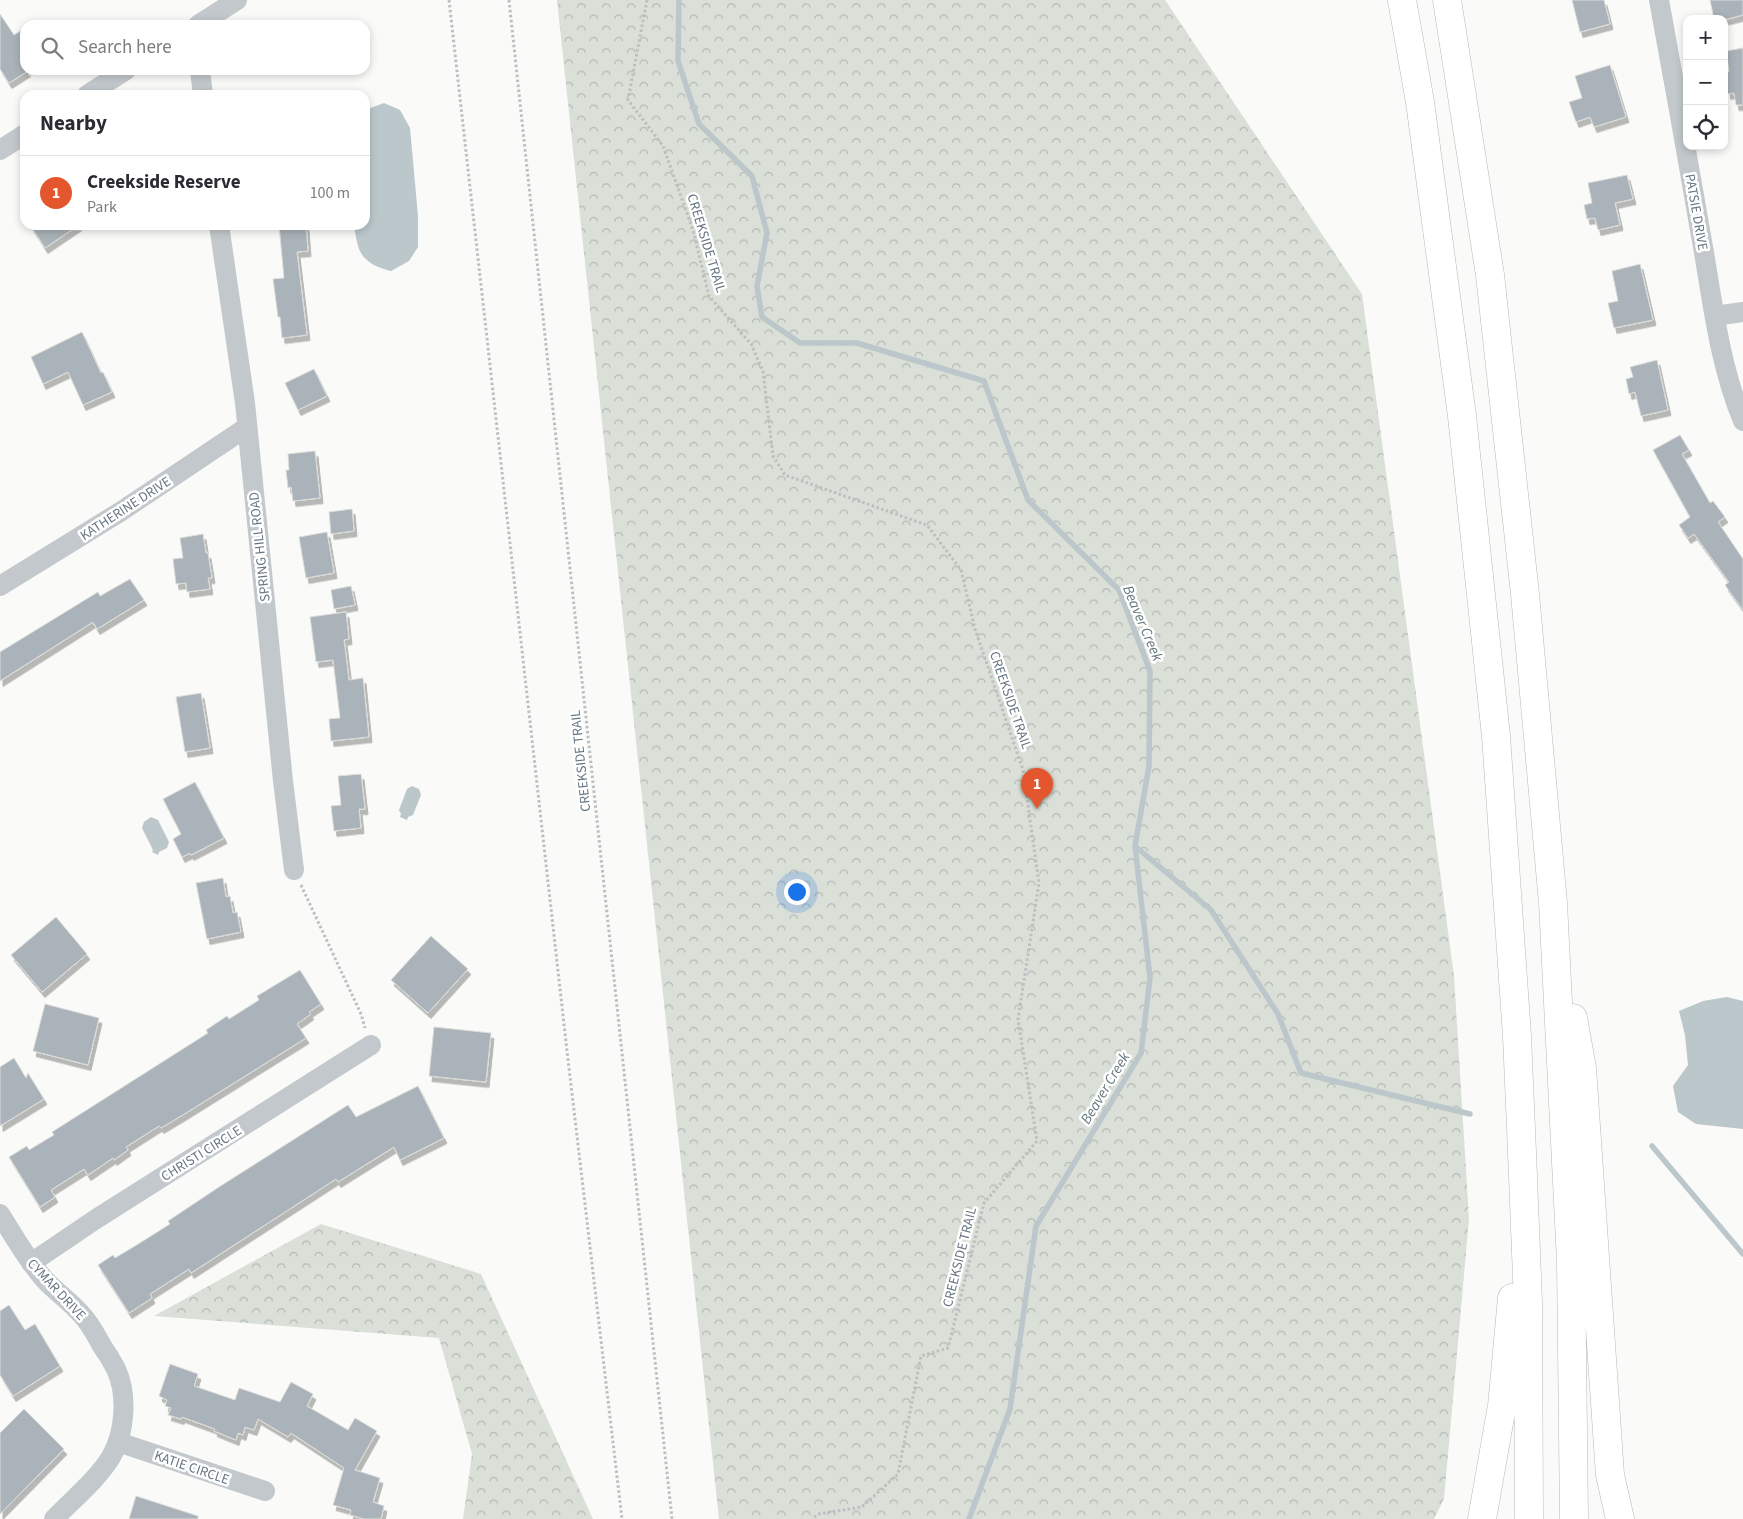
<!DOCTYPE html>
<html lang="en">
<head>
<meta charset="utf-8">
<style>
	:root { --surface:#fff; --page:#f7f7f7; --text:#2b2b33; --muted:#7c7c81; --line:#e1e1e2; --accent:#e4572e }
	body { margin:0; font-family:"Source Sans 3",sans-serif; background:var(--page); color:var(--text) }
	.controls { position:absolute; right:15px; top:15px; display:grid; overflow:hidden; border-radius:10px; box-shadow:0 2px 8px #0003 }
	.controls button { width:45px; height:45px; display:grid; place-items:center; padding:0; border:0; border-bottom:1px solid var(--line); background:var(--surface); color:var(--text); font:25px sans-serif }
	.you { position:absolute; left:796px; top:891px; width:18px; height:18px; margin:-12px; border:4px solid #fff; border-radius:50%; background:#1a73e8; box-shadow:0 0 0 8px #1a73e833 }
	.badge { display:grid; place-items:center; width:32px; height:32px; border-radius:50%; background:var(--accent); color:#fff; font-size:16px; font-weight:700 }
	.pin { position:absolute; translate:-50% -41px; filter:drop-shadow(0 1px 2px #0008) }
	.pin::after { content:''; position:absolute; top:26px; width:18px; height:15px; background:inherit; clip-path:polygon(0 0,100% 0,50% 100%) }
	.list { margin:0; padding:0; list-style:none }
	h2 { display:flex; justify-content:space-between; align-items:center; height:65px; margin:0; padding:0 20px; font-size:21px }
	h2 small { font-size:16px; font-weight:400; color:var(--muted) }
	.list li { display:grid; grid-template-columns:32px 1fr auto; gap:15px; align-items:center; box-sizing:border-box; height:75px; padding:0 20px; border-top:1px solid var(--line) }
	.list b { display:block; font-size:19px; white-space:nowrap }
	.list p { margin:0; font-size:16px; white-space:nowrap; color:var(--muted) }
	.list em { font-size:16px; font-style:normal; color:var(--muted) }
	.icon { flex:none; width:28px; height:28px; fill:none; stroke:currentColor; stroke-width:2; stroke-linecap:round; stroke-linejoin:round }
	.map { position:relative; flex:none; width:1743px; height:1519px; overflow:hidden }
	.search { position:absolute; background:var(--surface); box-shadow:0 2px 8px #0003; left:20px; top:20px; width:350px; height:55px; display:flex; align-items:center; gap:12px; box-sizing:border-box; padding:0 18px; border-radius:15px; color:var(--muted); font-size:19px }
	.panel { position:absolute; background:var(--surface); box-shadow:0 2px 8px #0003; left:20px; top:90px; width:350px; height:140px; border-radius:15px }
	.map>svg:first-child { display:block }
</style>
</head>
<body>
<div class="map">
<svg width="1743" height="1519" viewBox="0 0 1743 1519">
	<defs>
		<pattern id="forest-crowns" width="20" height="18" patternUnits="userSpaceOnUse" patternTransform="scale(1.25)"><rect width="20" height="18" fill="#dadfd7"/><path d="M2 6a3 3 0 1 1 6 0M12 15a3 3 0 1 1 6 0" fill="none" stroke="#b4b9b4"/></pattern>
		<filter id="shadow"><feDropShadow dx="3" dy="5.5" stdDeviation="0" flood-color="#0004"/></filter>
	</defs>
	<rect width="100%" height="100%" fill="#fafaf8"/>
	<path fill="url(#forest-crowns)" d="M 557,0 L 1165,0 L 1362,294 L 1454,976 L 1469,1219 L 1444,1499 L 1434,1519 L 719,1519 Z
		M 321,1224 L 481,1274 L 593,1519 L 463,1519 L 472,1454 L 439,1338 L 154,1316 Z"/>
	<path fill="#bbc7cb" d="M 384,103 L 400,110 L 410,128 L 418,216 L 418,247 L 409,261 L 391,271 C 378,268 364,262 359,249 C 356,241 356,233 353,225 L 365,225 L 365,110 Z
		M 412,786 L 419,789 L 421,795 L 413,815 L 408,817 L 407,820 L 400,817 L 401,814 L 399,810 L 407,789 Z
		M 151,817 L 158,820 L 169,842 L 167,848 L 159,852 L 158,855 L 152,852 L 153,850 L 142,828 L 144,822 Z
		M 1727,997 L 1743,1001 L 1743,1129 L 1696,1124 L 1678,1112 L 1673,1086 L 1688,1065 L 1685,1035 L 1679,1011 L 1703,1001 Z"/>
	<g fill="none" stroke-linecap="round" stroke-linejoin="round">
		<path stroke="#bbc7cb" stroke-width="5.5" d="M 679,0 L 678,61 L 699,124 L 752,176 L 767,233 L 757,286 L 762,317 L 800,343 L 857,343 L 984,381 L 1028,500 L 1119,590 L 1150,671 L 1149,766 L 1135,846 L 1150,978 L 1141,1053 L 1036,1226 L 1010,1409 L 969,1519
			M 1136,847 L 1211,910 L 1278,1014 L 1301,1073 L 1470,1114
			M 1652,1146 L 1743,1254"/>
	</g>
	<path fill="#aab3b9" stroke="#dcdcda" filter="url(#shadow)" d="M 1572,0 L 1604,0 L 1610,24 L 1580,32 Z
		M 1710,0 L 1743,0 L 1743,15 L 1728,19 L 1714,19 Z
		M 0,14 L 14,35 L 25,28 L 25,70 L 28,71 L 9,83 L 0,69 Z
		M 1743,48 L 1743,105 L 1736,105 L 1734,93 L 1728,94 L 1724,74 L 1729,71 L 1726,51 Z
		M 1610,65 L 1626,117 L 1594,127 L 1590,117 L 1576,122 L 1569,102 L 1582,98 L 1575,76 Z
		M 1627,175 L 1633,199 L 1615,203 L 1620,225 L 1598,230 L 1595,218 L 1587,219 L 1584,205 L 1592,203 L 1588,183 Z
		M 30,225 L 79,225 L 45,248 Z
		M 279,225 L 306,225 L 308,251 L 297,252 L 307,335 L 282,338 L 280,317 L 278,317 L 273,279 L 284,278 Z
		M 1640,264 L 1653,320 L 1614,328 L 1608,303 L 1618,301 L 1612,271 Z
		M 82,332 L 101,373 L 103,372 L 112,392 L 83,405 L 68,372 L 43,384 L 31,357 Z
		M 1657,360 L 1668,410 L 1641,416 L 1635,392 L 1629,394 L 1626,379 L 1633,377 L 1630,367 Z
		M 314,369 L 327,396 L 298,410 L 285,383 Z
		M 1680,435 L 1689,450 L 1682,454 L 1710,503 L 1713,501 L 1725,517 L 1718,522 L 1743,559 L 1743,610 L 1725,585 L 1729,582 L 1694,534 L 1688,538 L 1679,525 L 1690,517 L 1653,450 Z
		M 315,451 L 320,498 L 293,501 L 291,487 L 288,488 L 286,470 L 289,470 L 288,454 Z
		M 352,509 L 354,531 L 331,534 L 329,512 Z
		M 327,532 L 334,573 L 306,578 L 299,537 Z
		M 203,534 L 206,553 L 208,553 L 212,578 L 208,578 L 210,589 L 187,592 L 186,583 L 176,584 L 173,559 L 183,558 L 180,538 Z
		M 130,579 L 144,600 L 97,629 L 93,622 L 0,681 L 0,652 L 98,592 L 100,596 Z
		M 351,586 L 355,605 L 334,609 L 331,590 Z
		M 346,612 L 349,639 L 344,640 L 349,680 L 363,678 L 369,737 L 331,741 L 329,719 L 340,718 L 333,660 L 316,662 L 310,617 Z
		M 201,693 L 210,748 L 185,752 L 176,697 Z
		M 361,774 L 365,809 L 359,809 L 361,828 L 334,831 L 331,806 L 341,805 L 338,776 Z
		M 195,782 L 224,838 L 191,855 L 190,853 L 182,857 L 173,839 L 181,834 L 163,799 Z
		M 223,878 L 226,897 L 230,896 L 233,913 L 237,912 L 241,932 L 207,939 L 196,883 Z
		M 56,917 L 87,954 L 42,992 L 11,955 Z
		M 431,936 L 468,969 L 428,1013 L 391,980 Z
		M 300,970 L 321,1004 L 309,1012 L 311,1014 L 297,1024 L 306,1038 L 186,1113 L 161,1128 L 159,1126 L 126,1147 L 128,1150 L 114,1160 L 113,1158 L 88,1175 L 84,1169 L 51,1190 L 55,1197 L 40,1207 L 9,1157 L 27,1146 L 29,1150 L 54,1135 L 52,1132 L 208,1033 L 206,1030 L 227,1016 L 229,1019 L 259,1000 L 257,996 Z
		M 45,1004 L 99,1018 L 88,1065 L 33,1051 Z
		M 434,1027 L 491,1033 L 486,1082 L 429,1076 Z
		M 14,1058 L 26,1078 L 28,1073 L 44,1099 L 0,1126 L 0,1067 Z
		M 418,1086 L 444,1138 L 400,1160 L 394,1147 L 338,1182 L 336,1179 L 191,1273 L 189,1269 L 150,1294 L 152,1298 L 129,1313 L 98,1265 L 113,1255 L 115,1258 L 135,1246 L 170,1224 L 168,1221 L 219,1187 L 348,1105 L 356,1117 Z
		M 9,1305 L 25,1330 L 35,1324 L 60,1366 L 13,1396 L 0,1375 L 0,1311 Z
		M 170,1364 L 198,1374 L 194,1386 L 235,1400 L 239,1388 L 280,1402 L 291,1382 L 313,1394 L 307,1406 L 348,1430 L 355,1418 L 377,1431 L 355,1470 L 380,1478 L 373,1502 L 384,1506 L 381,1519 L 364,1519 L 350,1515 L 351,1510 L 333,1505 L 344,1468 L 291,1433 L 288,1437 L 258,1419 L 254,1430 L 245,1427 L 243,1435 L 238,1433 L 236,1440 L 214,1431 L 215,1429 L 182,1417 L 181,1419 L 168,1415 L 171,1408 L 165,1406 L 167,1400 L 159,1396 Z
		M 24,1409 L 64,1449 L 0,1514 L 0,1433 Z
		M 136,1496 L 198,1516 L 198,1519 L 129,1519 Z"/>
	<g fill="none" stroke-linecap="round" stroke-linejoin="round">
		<defs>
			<path id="highway" d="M 1402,0 L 1420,102 L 1462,416 L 1496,736 L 1517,1036 L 1522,1152 L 1528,1302 L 1529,1519
				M 1447,0 L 1490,275 L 1525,594 L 1553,903 L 1571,1261 L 1574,1519
				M 1573,1018 L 1582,1068 L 1610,1475 L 1620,1519
				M 1482,1519 L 1502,1406 L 1512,1298"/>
		</defs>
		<use href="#highway" stroke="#b4b9bd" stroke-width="29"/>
		<path stroke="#bbbfc2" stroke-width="3" stroke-dasharray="2.5 2.5" stroke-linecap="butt" d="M 449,0 L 567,1051 L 622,1519
			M 509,0 L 672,1519
			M 647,0 L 628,100 L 663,146 L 693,230 L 709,296 L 751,344 L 763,371 L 773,456 L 785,475 L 927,525 L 961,570 L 975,629 L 1023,770 L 1039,883 L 1018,1019 L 1037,1141 L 984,1203 L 948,1348 L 921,1356 L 898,1474 L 862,1507 L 818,1514 L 812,1519
			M 301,885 L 361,1014 L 365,1028"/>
		<path stroke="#c3c8cc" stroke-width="20" d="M 1659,0 C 1674,82 1689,165 1703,247 C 1713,305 1720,366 1743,421
			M 198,25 L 237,0
			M 200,70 L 203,95
			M 87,95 L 126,70
			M 0,150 L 25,134
			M 219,225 L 245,403 L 283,781 L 294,870
			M 1715,316 L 1743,312
			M 0,586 L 120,512 L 247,427
			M 0,1214 C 14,1236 27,1260 45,1280 C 56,1292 70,1301 81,1314 C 90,1323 96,1335 102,1346 C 107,1353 112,1361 116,1369 C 128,1395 125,1433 111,1457 C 96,1481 73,1499 54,1519
			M 31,1263 L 96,1219 L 371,1045
			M 118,1442 L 265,1491"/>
		<use href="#highway" stroke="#fff" stroke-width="28"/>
	</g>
	<g text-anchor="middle" stroke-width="5" stroke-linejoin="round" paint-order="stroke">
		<g font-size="14" fill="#657683" stroke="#fff">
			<text transform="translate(1697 212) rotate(80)" y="5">PATSIE DRIVE</text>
			<text transform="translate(707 243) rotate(73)" y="5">CREEKSIDE TRAIL</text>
			<text transform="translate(125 508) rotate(-33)" y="5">KATHERINE DRIVE</text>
			<text transform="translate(259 547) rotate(-96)" y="5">SPRING HILL ROAD</text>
			<text transform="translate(1011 700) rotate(71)" y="5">CREEKSIDE TRAIL</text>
			<text transform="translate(580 761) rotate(-96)" y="5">CREEKSIDE TRAIL</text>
			<text transform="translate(201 1153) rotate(-32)" y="5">CHRISTI CIRCLE</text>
			<text transform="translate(959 1257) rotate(-76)" y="5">CREEKSIDE TRAIL</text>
			<text transform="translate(57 1289) rotate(47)" y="5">CYMAR DRIVE</text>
			<text transform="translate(192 1467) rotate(19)" y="5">KATIE CIRCLE</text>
		</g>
		<g font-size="15" font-style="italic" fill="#60757c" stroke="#fff">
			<text transform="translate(1143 623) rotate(67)" y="5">Beaver Creek</text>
			<text transform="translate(1105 1088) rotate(-59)" y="5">Beaver Creek</text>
		</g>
	</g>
</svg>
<div class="controls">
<button>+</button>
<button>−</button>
<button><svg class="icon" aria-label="locate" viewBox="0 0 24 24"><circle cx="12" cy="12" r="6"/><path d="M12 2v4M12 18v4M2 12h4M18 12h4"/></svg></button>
</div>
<div class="you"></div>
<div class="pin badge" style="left:1037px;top:809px">1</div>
<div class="search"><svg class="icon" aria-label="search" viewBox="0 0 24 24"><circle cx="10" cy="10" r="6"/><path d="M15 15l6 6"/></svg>Search here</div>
<section class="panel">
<h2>Nearby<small></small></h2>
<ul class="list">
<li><span class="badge">1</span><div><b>Creekside Reserve</b><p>Park</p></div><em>100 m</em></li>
</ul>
</section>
</div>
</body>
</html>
